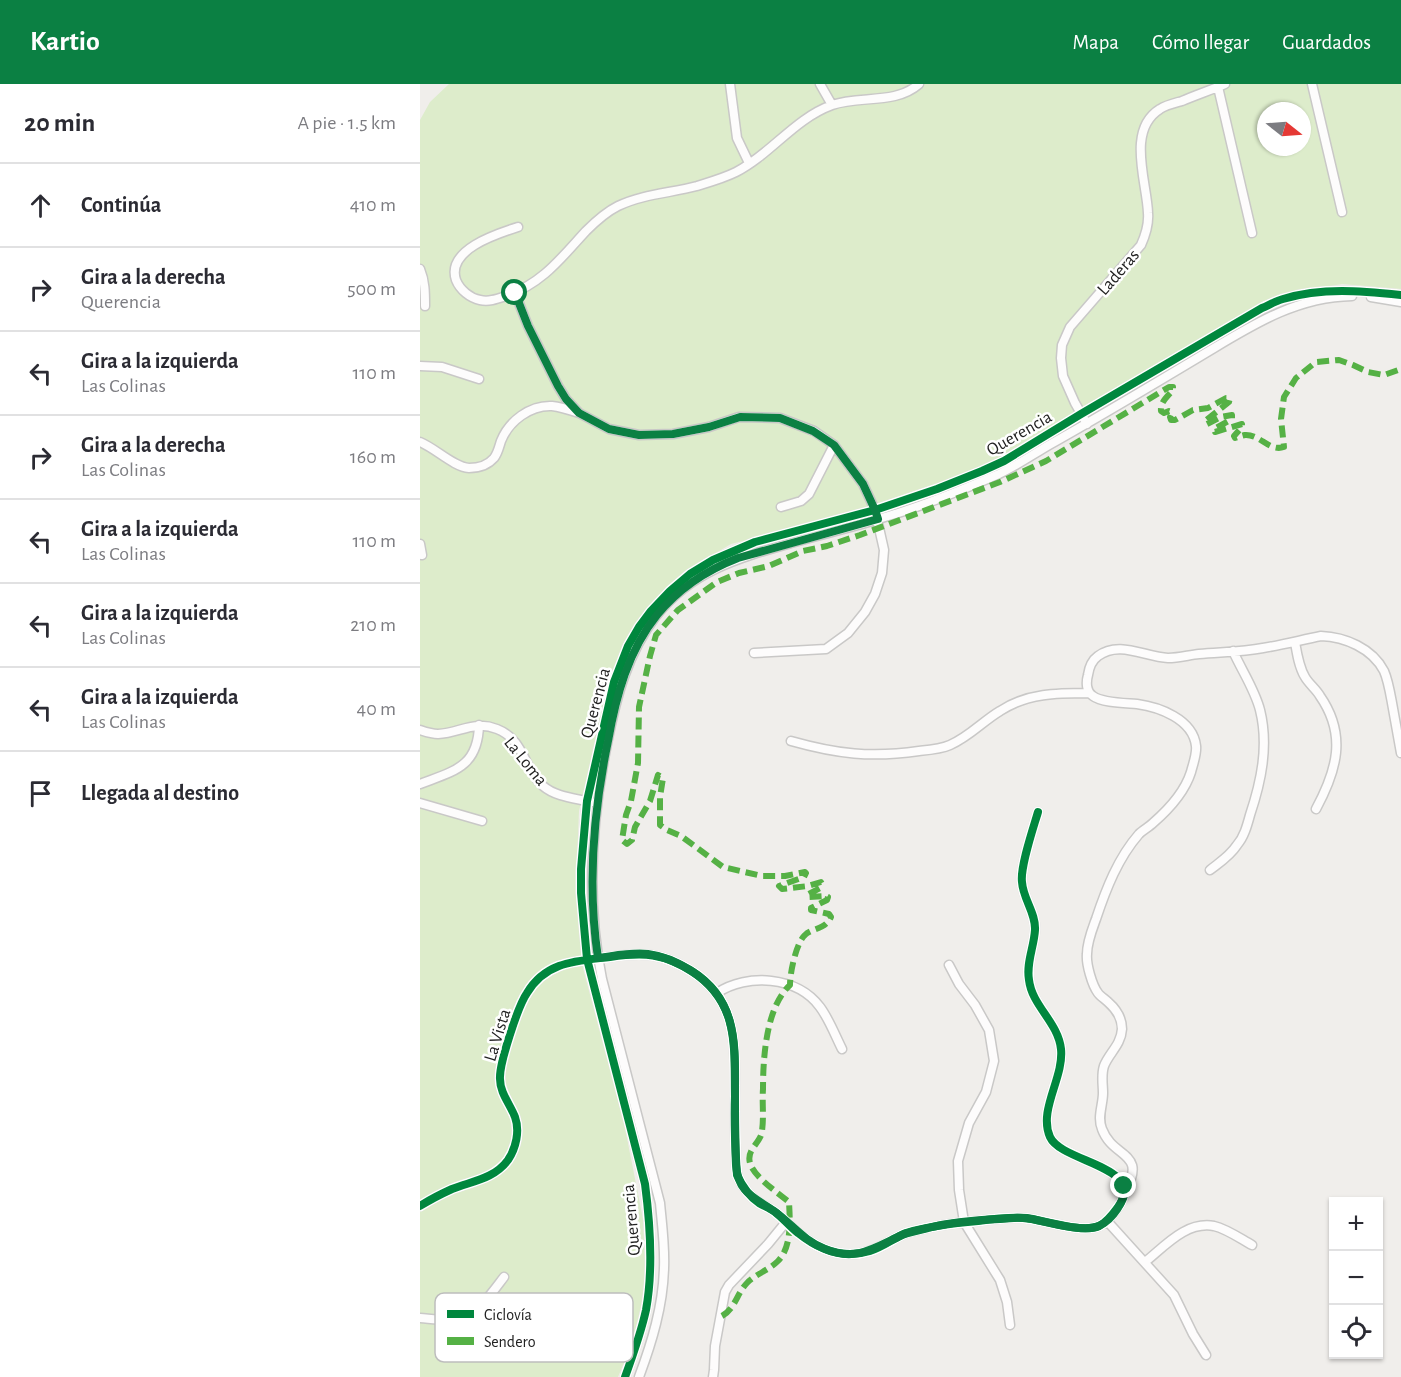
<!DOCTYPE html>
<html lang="es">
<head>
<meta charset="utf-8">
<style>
	:root { --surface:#fff; --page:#f2f2f3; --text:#2b2b33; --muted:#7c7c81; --line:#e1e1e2; --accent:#0b8043 }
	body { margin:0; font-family:"Alegreya Sans",sans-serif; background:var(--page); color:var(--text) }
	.controls { position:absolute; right:18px; bottom:18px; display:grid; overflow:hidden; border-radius:0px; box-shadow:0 2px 4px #0004 }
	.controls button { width:54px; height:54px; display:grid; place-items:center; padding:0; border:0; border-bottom:2px solid var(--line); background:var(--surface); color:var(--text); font:30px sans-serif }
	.compass { position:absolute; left:837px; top:18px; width:54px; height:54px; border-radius:50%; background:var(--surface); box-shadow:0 2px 4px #0004; rotate:107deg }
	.stop { position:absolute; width:18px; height:18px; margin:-14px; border:4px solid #0b8043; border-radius:50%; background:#fff }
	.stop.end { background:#0b8043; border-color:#fff; box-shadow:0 2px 6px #0008 }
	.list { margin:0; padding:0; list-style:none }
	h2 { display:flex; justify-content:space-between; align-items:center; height:78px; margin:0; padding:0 24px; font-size:26px }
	h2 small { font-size:20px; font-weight:400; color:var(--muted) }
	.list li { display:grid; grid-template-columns:39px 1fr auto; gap:18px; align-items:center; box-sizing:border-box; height:84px; padding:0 24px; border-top:2px solid var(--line) }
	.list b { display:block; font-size:22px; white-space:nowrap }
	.list p { margin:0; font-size:20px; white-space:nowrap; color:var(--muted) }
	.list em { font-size:20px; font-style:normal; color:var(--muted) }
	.icon { flex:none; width:33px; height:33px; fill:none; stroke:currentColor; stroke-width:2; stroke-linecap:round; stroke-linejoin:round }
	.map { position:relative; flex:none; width:981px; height:1293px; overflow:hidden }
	header { display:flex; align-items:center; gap:36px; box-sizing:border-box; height:84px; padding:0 30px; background:var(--accent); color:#fff }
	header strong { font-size:28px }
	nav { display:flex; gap:33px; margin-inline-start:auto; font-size:21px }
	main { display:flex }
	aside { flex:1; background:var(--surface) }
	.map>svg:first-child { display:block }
</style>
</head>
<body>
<header>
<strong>Kartio</strong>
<nav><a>Mapa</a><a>Cómo llegar</a><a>Guardados</a></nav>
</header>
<main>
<aside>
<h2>20 min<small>A pie · 1.5 km</small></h2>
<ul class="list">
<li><svg class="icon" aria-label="ahead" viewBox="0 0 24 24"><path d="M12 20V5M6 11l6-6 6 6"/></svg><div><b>Continúa</b></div><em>410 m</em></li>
<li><svg class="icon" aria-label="right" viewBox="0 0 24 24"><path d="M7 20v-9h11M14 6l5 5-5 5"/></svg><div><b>Gira a la derecha</b><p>Querencia</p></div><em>500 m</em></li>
<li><svg class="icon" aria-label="left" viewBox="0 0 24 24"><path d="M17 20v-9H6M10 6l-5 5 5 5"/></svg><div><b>Gira a la izquierda</b><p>Las Colinas</p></div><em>110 m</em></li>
<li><svg class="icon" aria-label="right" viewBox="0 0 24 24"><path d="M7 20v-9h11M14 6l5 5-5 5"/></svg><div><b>Gira a la derecha</b><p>Las Colinas</p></div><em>160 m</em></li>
<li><svg class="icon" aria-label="left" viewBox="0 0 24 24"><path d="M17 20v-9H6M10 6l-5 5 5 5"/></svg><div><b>Gira a la izquierda</b><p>Las Colinas</p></div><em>110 m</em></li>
<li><svg class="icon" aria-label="left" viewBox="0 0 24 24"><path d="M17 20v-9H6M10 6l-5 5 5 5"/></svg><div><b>Gira a la izquierda</b><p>Las Colinas</p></div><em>210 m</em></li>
<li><svg class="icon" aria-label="left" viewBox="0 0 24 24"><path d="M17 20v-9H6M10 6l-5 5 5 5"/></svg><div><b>Gira a la izquierda</b><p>Las Colinas</p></div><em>40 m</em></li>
<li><svg class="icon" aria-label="arrive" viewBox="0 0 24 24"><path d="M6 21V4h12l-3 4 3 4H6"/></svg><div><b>Llegada al destino</b></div></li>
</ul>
</aside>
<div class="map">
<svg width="981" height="1293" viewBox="0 0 981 1293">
	<rect width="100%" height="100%" fill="#f0eeeb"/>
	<path fill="#ddeccb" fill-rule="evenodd" d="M 29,0 L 981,0 L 981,205 L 922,200 L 865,210 L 582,375 L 480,414 L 378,443 L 311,460 L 266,487 L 225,527 L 204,561 L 188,601 L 159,727 L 156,805 L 163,884 L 204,1039 L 223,1135 L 226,1199 L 213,1258 L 198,1293 L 0,1293 L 0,36 L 10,18 ZM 846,27 L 882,27 L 882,63 L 846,63 Z"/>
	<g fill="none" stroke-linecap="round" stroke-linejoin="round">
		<defs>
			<path id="minor" d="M 310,0 L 317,54 L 329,79
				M 400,0 L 412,21
				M 892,0 L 922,128
				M 798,3 L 832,149
				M 98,143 C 76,150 26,166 36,196 C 40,206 50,214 60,216 C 69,218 77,215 86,212 C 123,199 141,174 166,147 C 176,137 186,128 198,122 C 223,110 251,109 277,102 C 290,98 304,94 316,88 C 351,70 374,35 412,21 C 440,11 475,21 499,0
				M 0,185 C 5,197 5,209 5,222
				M 95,209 L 108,242 L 138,302 L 146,315 L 159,329 L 189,345 L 219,351 L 253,350 L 289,343 L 319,333 L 360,334 L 394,347 L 414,361 L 443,400 L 455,426 L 464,466 L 462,489 L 455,510 L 445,528 L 428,549 L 406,565 L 334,569
				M 951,213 L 981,218
				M 0,282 L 22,283 L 59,295
				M 667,340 L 655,319 L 643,292 L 641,274 L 642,261 L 650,243 L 721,161 C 726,150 729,141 728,129 C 727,98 706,46 740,25 C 746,21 755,19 762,17 C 776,11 791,6 805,0
				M 0,358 C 15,364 34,383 49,384 C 58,384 68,381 74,374 C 78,369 79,363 81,357 C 89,337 110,321 132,322 C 141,323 150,326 159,329
				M 361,423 L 381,417 L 389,410 L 414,361
				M 0,460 L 2,471
				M 875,558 C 877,570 879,583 885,593 C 889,600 896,605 900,612 C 927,651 917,686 896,725
				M 0,646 C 6,648 12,650 18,650 C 40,649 54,636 77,645 C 105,656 103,684 123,702 C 136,713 154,714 171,718
				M 371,657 C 417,670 451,674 499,667 C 509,666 521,665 530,661 C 549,653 563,637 580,627 C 607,609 638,609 669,609
				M 0,700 C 34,687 58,683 59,641
				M 0,719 L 62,737
				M 790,786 C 800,778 810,772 817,761 C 824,753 827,742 830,731 C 841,698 849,662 840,626 C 835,606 822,587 813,567
				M 529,881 L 539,900 L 555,921 L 569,946 L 574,977 L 566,1008 L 549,1039 L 538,1077 L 539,1106 L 544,1138 L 580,1196 L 587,1218 L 590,1241
				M 297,909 C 327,889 377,892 400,923 C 409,935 415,951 422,965
				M 705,1108 C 728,1067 693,1075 682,1045 C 677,1033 683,1021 683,1009 C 683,1000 681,991 684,982 C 689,969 701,961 702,945 C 702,934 696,925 688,918 C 685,915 680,912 678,909 C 672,901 666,880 667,870 C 667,858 672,846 676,835 C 686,805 698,774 719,750 C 723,746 729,743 733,739 C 748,726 765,707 771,688 C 773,680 777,670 776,662 C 773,635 739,623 717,620 C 705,619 682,619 673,612 C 666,608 666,598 668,591 C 669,584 671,577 678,572 C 699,556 725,573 748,574 C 759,574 769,571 779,570 C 800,568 822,568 843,564 C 862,561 881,556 901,552 C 925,553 952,564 964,587 C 968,596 970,608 972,619 C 975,636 978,652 981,669
				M 0,1122 C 11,1115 21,1110 32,1105 C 52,1097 74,1095 88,1076 C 96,1064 100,1047 95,1033 C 90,1020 80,1009 80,995 C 79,980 98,922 107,909 C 126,877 157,877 190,873 C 224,868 243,869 273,888 C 320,918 314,965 315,1014 C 315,1040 315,1066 317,1091 C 322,1102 329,1112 339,1119 C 344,1122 350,1124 355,1128 C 363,1134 370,1143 378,1149 C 399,1166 424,1175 450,1167 C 463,1163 474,1154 486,1149 C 510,1142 534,1139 558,1137 C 573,1135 588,1133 603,1134 C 623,1135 661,1150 679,1142 C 687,1138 693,1130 698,1123 C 728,1082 642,1079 630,1053 C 618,1026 644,994 641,965 C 638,938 612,922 609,896 C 606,879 614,863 615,846 C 616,829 603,815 602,798 C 600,783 613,745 618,728
				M 687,1137 L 754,1211 L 773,1250 L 786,1271
				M 725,1178 C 745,1162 766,1137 794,1142 C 807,1145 821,1155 832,1161
				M 0,1234 C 14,1235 30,1238 43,1233 C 60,1227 74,1206 84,1193
				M 205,1293 C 213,1271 221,1249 226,1226 C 233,1188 230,1138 225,1100 L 167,875 L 161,809 L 161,785 L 167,717 L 194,598 L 208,562 L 219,543 L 231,527 L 250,507 L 270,490 L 293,476 L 335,458 L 455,426 L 517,405 L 562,387 L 584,377 L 661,330 L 842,224 C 849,221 856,217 863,215 C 902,203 942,207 981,211
				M 219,1293 C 232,1258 243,1222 244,1184 C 245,1162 242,1141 240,1119 L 182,895 C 166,817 171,738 187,660 C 196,614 207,570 236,532 C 271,487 318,474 371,459 C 402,450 434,443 465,433 C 504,422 542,406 579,390 C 596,382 612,371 629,361 C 679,333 729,303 779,273 C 828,244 873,213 932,212
				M 293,1293 L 294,1286 L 295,1262 L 305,1208 L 309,1201 L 348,1160 L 366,1138"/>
		</defs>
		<use href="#minor" stroke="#c9c8c7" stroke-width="11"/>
		<use href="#minor" stroke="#fdfcfc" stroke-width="8"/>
		<path stroke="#55b145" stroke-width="6" stroke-dasharray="12 6" stroke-linecap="butt" d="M 302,1232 C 315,1225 317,1209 327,1199 C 336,1190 349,1186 358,1177 C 372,1163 370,1136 369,1118 C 357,1108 334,1093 330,1079 C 326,1065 341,1059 342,1047 C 344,1033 342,1019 343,1005 C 343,974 346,923 370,901 C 370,889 376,859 385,851 C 392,844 405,846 411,833 L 409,830 L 391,826 L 391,824 L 407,816 L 408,813 L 406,812 L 388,813 L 387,811 L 400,804 L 402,800 L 401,798 L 388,802 L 362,805 L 359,802 L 384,793 L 386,789 L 385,788 L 365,792 L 342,792 L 303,783 L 261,752 L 247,746 L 240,741 L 240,713 L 243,694 L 238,691 L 230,717 L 215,743 L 212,756 L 207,760 L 202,756 L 206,731 L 211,717 L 218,679 L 219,623 L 230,572 L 236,551 L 258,526 L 297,498 L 319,489 L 349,482 L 383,467 L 407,462 L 440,451 L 580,398 L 626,377 L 749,303 L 753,303 L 753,306 C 748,312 740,318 741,327 L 744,329 L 749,327 L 752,328 L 750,333 L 751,336 L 755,336 L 773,326 L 788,324 L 806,314 L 810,314 L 809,318 L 785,337 L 787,340 L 801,333 L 812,331 L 812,335 L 794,345 L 795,348 L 822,340 L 822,343 L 814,352 L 815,354 C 818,353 821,352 825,351 C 840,350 849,368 864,363 L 861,335 L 864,313 L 876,294 L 896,278 L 919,276 L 933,281 L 948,288 L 964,291 L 981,285"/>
		<defs>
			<path id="cycleway" d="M 0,1122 C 11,1115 21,1110 32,1105 C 52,1097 74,1095 88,1076 C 96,1064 100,1047 95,1033 C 90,1020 80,1009 80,995 C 79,980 98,922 107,909 C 126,877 157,877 190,873 C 224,868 243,869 273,888 C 320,918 314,965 315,1014 C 315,1040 315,1066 317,1091 C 322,1102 329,1112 339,1119 C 344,1122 350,1124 355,1128 C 363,1134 370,1143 378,1149 C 399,1166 424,1175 450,1167 C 463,1163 474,1154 486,1149 C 510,1142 534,1139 558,1137 C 573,1135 588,1133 603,1134 C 623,1135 661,1150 679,1142 C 687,1138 693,1130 698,1123 C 728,1082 642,1079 630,1053 C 618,1026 644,994 641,965 C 638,938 612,922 609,896 C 606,879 614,863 615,846 C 616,829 603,815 602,798 C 600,783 613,745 618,728
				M 205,1293 C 213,1271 221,1249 226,1226 C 233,1188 230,1138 225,1100 L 167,875 L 161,809 L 161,785 L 167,717 L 194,598 L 208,562 L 219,543 L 231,527 L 250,507 L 270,490 L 293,476 L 335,458 L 455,426 L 517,405 L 562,387 L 584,377 L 661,330 L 842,224 C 849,221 856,217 863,215 C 902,203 942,207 981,211"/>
		</defs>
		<use href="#cycleway" stroke="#fff" stroke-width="11"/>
		<use href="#cycleway" stroke="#00873e" stroke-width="8"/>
	</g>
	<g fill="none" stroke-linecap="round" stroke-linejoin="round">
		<path stroke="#0b8043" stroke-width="8" d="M 95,209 L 108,242 L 138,302 L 146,315 L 159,329 L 189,345 L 219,351 L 253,350 L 289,343 L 320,333 L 360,334 L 393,347 L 414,361 L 443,400 L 455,426 L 458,435 L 318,474 C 287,486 259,504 237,531 C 208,567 196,612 188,657 C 173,729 167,801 178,874 C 194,872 211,868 228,870 C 243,872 257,878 270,886 C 319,917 315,961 315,1012 C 314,1035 315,1058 316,1081 C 318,1109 334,1113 354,1127 C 372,1140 384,1157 405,1165 C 436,1178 454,1164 482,1151 C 490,1148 499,1146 508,1144 C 531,1138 556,1136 580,1135 C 589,1134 598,1133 607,1134 C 624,1137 663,1149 679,1142 C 692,1136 706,1117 704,1102"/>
	</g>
	<g text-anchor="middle" stroke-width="5" stroke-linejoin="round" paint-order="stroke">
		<g font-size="18" fill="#222" stroke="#fff">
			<text transform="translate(698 188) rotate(-49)" y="6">Laderas</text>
			<text transform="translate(599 349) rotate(-30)" y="6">Querencia</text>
			<text transform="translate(175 619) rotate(-75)" y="6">Querencia</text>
			<text transform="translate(106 677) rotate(51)" y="6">La Loma</text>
			<text transform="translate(77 951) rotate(-73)" y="6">La Vista</text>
			<text transform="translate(211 1136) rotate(-95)" y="6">Querencia</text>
		</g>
	</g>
	<rect x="15" y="1209" width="198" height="69" rx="9" fill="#fff" stroke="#bdbdbd" stroke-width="1.5"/>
	<rect x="27" y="1226" width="27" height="8" fill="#00873e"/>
	<rect x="27" y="1253" width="27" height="8" fill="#55b145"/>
	<g font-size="16" fill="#222">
		<text x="64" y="1236">Ciclovía</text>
		<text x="64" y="1263">Sendero</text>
	</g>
</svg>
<div class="controls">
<button>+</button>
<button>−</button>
<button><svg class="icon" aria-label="locate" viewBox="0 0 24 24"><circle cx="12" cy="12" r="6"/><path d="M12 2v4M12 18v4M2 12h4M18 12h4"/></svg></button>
</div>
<svg class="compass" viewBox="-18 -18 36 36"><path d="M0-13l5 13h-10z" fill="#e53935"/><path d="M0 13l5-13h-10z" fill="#7c7c81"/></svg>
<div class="stop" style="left:95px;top:209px"></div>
<div class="stop end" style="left:704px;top:1102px"></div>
</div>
</main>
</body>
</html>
